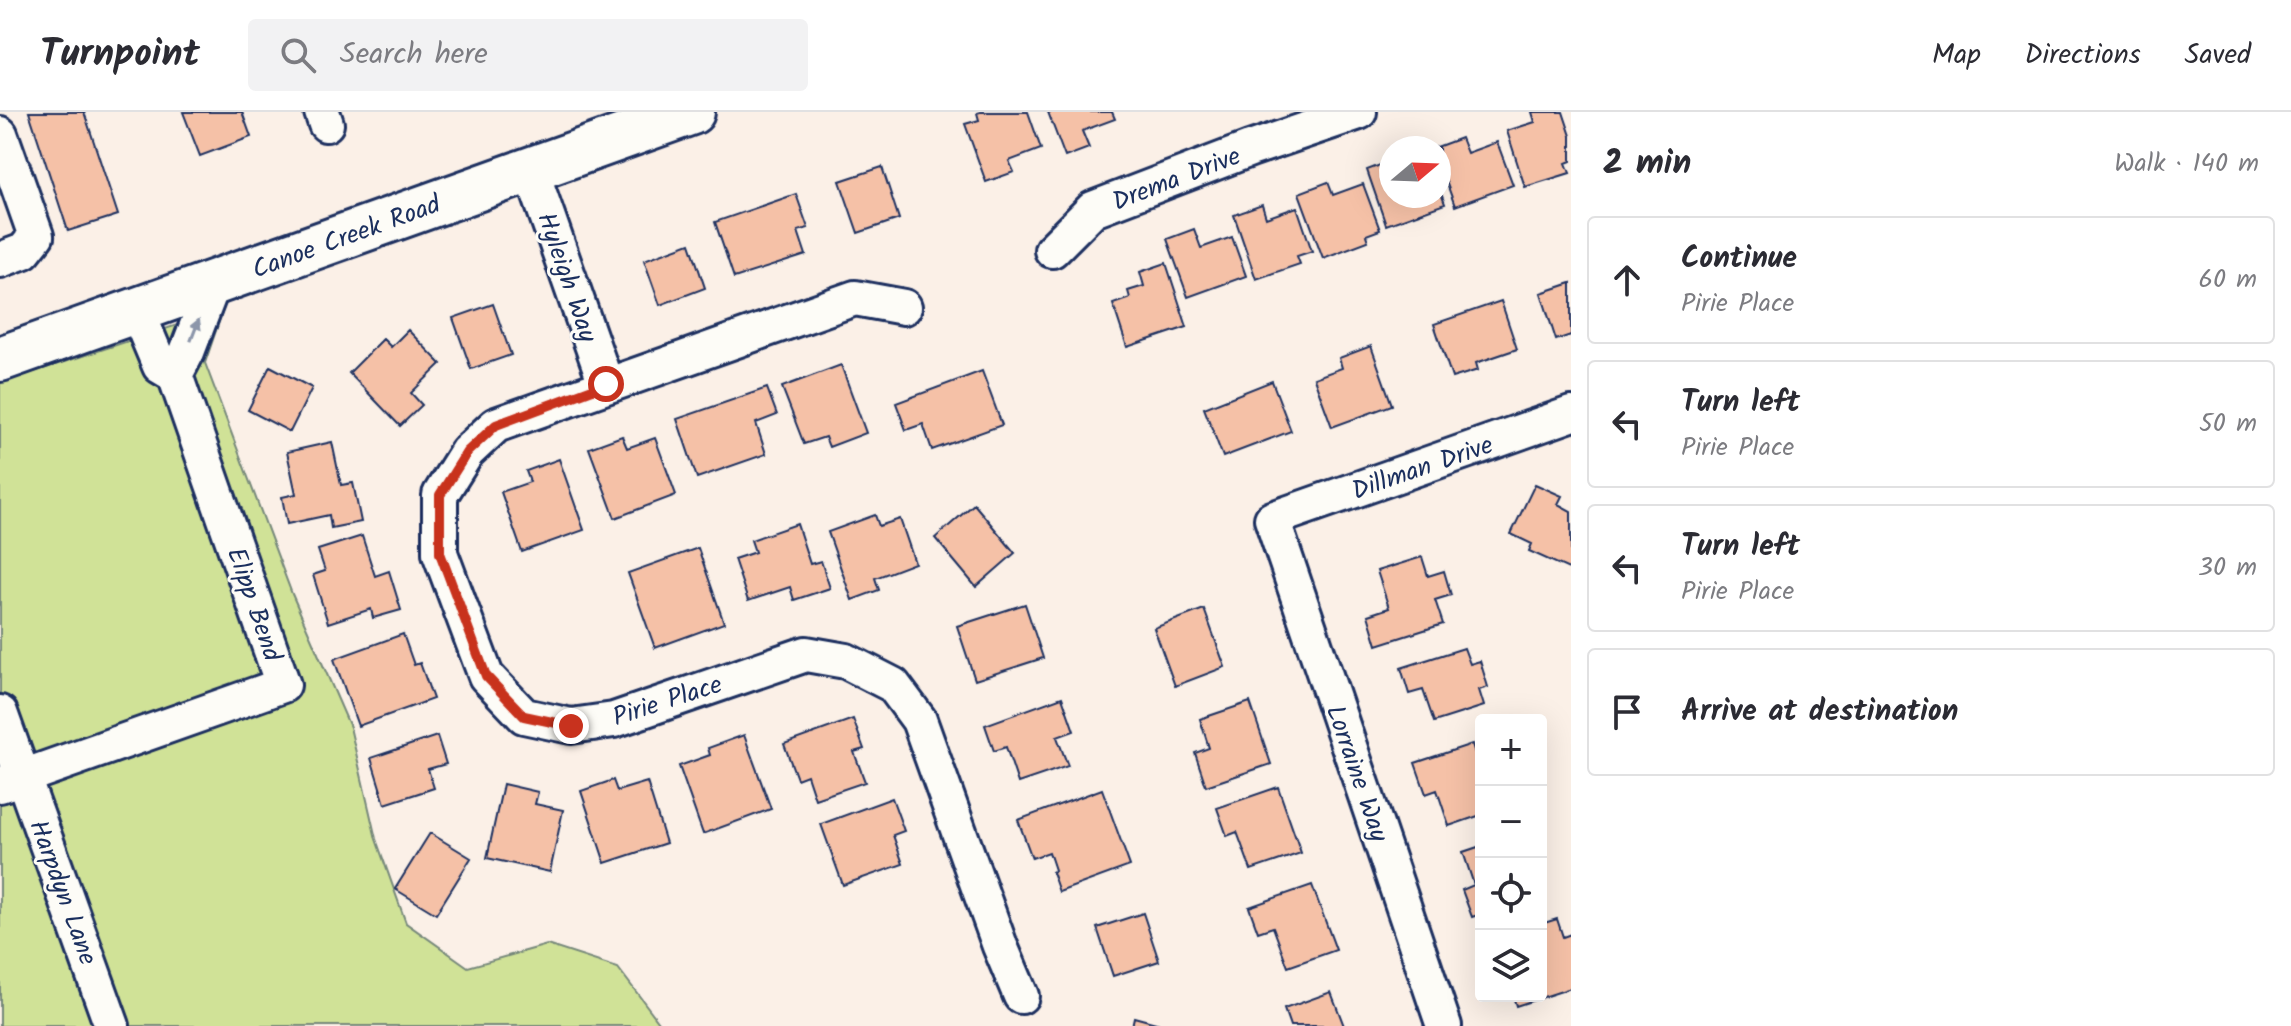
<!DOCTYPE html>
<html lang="en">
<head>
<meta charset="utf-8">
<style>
	:root { --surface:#fff; --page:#f2f2f3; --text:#2b2b33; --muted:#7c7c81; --line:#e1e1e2 }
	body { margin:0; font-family:Kalam,sans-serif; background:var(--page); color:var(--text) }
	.controls { position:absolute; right:24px; bottom:24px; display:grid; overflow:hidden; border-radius:8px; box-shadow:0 8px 32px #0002 }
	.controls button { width:72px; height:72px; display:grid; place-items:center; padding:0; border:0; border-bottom:2px solid var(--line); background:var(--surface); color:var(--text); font:40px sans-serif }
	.compass { position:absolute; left:1379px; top:24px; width:72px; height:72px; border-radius:50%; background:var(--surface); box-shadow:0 8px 32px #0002; rotate:71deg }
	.stop { position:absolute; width:24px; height:24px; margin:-18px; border:6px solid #c8321e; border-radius:50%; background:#fff }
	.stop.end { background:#c8321e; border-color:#fff; box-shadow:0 2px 8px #0008 }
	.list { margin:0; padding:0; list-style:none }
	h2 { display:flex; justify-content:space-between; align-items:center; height:104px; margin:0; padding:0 32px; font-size:34px }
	h2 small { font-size:26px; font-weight:400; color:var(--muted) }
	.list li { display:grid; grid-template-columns:52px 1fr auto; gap:24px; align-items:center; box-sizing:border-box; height:128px; margin:0 16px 16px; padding:0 16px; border:2px solid var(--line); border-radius:8px }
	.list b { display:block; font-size:30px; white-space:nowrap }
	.list p { margin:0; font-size:26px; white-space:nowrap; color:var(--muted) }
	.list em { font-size:26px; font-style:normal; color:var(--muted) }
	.icon { flex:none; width:44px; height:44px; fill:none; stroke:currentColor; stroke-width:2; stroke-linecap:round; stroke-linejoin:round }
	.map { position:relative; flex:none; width:1571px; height:914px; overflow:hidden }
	header { display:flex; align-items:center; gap:48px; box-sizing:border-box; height:112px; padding:0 40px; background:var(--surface); border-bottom:2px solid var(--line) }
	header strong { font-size:38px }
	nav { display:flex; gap:44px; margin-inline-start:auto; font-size:28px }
	.search { width:560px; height:72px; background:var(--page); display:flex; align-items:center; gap:20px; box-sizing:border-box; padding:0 28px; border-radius:8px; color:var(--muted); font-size:30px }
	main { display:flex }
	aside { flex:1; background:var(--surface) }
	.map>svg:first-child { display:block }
</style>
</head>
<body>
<header>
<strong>Turnpoint</strong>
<div class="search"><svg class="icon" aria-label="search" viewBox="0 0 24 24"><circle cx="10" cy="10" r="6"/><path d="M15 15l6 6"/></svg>Search here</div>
<nav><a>Map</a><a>Directions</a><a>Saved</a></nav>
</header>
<main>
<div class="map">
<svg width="1571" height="914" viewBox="0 0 1571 914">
	<rect width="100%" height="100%" fill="#fbf0e7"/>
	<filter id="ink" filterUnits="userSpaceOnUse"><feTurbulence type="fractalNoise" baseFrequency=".0125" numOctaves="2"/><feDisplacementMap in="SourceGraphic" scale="16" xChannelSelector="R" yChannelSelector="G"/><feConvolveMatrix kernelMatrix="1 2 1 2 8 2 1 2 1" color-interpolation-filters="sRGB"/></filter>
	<g filter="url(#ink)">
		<path fill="#d0e297" stroke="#76887a" stroke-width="2" d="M 223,198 L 205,251 L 292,482 L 350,615 L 376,727 L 406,811 L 468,855 L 547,833 L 618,856 L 662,914 L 0,914 L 0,271 Z"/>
		<path fill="#f5c1a7" stroke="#1b2f5e" stroke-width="2" d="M 29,0 L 84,0 L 118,103 L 68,119 Z
			M 183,0 L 242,0 L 251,25 L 200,44 Z
			M 1028,0 L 1041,37 L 1009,49 L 1014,60 L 986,70 L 965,12 L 979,8 L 977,1 L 980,0 Z
			M 1048,0 L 1112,0 L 1115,7 L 1082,19 L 1089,36 L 1065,45 Z
			M 1532,0 L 1563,0 L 1571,24 L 1571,49 L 1566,51 L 1570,61 L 1525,75 L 1507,19 L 1535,10 Z
			M 1461,26 L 1467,41 L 1497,30 L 1513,73 L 1455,94 L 1439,50 L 1439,36 L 1434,36 Z
			M 1391,49 L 1391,84 L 1439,84 L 1439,76 L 1445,92 L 1386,113 L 1367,58 Z
			M 882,55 L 899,107 L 858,121 L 840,69 Z
			M 1328,70 L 1333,83 L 1363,72 L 1380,118 L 1366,123 L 1368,129 L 1323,146 L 1299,81 Z
			M 796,82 L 808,116 L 798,119 L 806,143 L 734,166 L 715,110 Z
			M 1262,93 L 1266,106 L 1297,95 L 1312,139 L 1297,144 L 1300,152 L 1256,167 L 1234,103 Z
			M 1194,117 L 1201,136 L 1232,125 L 1246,164 L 1188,185 L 1167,127 Z
			M 690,131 L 705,176 L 660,193 L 644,148 Z
			M 1166,151 L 1187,215 L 1127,235 L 1113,192 L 1130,186 L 1128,179 L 1144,174 L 1140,160 Z
			M 1571,171 L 1571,223 L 1556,228 L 1541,181 Z
			M 1501,189 L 1517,237 L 1476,251 L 1478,258 L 1452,266 L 1434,212 Z
			M 493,192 L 511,243 L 471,257 L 453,206 Z
			M 408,218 L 441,252 L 411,281 L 422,293 L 400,314 L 349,261 L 383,227 L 391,235 Z
			M 1371,234 L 1392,293 L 1332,315 L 1314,266 L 1342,256 L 1339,246 Z
			M 841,253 L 866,321 L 829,335 L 825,325 L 804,332 L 782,275 Z
			M 270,254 L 312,276 L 290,320 L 248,298 Z
			M 982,259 L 1002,313 L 932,338 L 923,312 L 906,318 L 896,291 Z
			M 1272,269 L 1291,319 L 1223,345 L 1204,296 Z
			M 767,276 L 777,303 L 756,311 L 766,342 L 697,366 L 677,307 Z
			M 622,324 L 627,336 L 655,326 L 676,383 L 615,406 L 589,336 Z
			M 332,330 L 341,373 L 353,371 L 361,410 L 331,416 L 329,403 L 287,412 L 282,385 L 296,382 L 287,340 Z
			M 559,347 L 584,418 L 522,440 L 501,380 L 530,370 L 526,359 Z
			M 1535,372 L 1562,384 L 1558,392 L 1571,399 L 1571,458 L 1529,439 L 1532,432 L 1511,422 Z
			M 974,392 L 1015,441 L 976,475 L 935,426 Z
			M 875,403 L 879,414 L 900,407 L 915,451 L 875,466 L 879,478 L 852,488 L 828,420 Z
			M 797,412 L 810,452 L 821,449 L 830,476 L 794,488 L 790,475 L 748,489 L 734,447 L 755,440 L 751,428 Z
			M 362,424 L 375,464 L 389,459 L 401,498 L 373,506 L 371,497 L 328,511 L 313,463 L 325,459 L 318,438 Z
			M 698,436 L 724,511 L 655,536 L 628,461 Z
			M 1422,445 L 1428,464 L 1444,459 L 1451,483 L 1435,488 L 1443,512 L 1377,533 L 1368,503 L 1389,496 L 1377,459 Z
			M 1025,492 L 1043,546 L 975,568 L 957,514 Z
			M 1204,497 L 1225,555 L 1175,574 L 1154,516 Z
			M 403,522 L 414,553 L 420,551 L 433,587 L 358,614 L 334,547 Z
			M 1464,536 L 1470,552 L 1480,549 L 1488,575 L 1479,578 L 1484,594 L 1434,610 L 1423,578 L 1409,582 L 1401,556 Z
			M 1062,585 L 1074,619 L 1057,625 L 1068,654 L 1018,671 L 1006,635 L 994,639 L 985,613 Z
			M 1250,590 L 1271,652 L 1206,674 L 1195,641 L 1209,636 L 1200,607 Z
			M 853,607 L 864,637 L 854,640 L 865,670 L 815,687 L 807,663 L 797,667 L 784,632 Z
			M 744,623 L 771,697 L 703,722 L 679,654 L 710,643 L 708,636 Z
			M 437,624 L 446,652 L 428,657 L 434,676 L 385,692 L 371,646 Z
			M 1472,632 L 1481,660 L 1481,703 L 1449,714 L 1437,678 L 1426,682 L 1415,651 Z
			M 613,668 L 617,679 L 647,670 L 666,731 L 605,751 L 581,679 Z
			M 503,672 L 538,680 L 535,692 L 563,698 L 550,760 L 487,746 Z
			M 1278,675 L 1301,741 L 1251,758 L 1237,720 L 1227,724 L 1217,696 Z
			M 1102,677 L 1130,754 L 1059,780 L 1052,760 L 1055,758 L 1049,740 L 1032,746 L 1018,708 Z
			M 892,686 L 904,719 L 893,723 L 903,752 L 843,773 L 821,712 Z
			M 430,721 L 471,746 L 436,802 L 395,777 Z
			M 1481,734 L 1481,802 L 1472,805 L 1462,778 L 1474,773 L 1463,740 Z
			M 1312,773 L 1336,838 L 1288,855 L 1273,815 L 1258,820 L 1249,795 Z
			M 1143,801 L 1159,849 L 1113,864 L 1097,816 Z
			M 1557,807 L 1563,825 L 1571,822 L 1571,876 L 1516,894 L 1513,884 L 1541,884 L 1541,812 Z
			M 1331,880 L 1344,914 L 1290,914 L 1284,897 Z
			M 1134,905 L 1167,914 L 1132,914 Z"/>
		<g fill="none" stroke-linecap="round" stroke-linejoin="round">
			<defs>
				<path id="minor" d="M 322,0 L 326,12
					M 0,22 L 36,124 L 24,139 L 0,148
					M 531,58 L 606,272
					M 1052,138 L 1093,97 L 1250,37 L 1359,0
					M 904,195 L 855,186 L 496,313 L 467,340 L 440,383 L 440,441 L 486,564 L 524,604 L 571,614 L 614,608 L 806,542 L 846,549 L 893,573 L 919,608 L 1000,834 L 1021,884
					M 175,263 L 187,240 L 213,172
					M 0,601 L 112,914
					M 0,673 L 283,573 L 175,263 L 160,254 L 137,199
					M 1444,914 L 1272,407 L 1571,302"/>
				<path id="major" d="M 0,247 L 692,0"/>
			</defs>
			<use href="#minor" stroke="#1b2f5e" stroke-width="40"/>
			<use href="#major" stroke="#1b2f5e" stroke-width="50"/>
			<use href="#minor" stroke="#fdfcf7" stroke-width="34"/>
			<use href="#major" stroke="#fdfcf7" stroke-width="44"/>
		</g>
		<defs><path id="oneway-solid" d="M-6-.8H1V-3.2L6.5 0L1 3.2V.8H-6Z" transform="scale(2)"/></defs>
		<use fill="#8c96aa" href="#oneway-solid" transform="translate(195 218) rotate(-69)"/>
	</g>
	<g fill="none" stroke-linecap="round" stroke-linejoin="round" filter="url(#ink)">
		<path stroke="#c8321e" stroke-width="10" d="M 571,614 L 524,604 L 486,564 L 440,441 L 440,383 L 467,340 L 496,313 L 606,272"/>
	</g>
	<g text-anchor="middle" stroke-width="6" stroke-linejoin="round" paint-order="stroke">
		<g font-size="26" fill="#1b2f5e" stroke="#fdfcf7">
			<text transform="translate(1176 66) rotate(-21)" y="9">Drema Drive</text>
			<text transform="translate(346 124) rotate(-20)" y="9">Canoe Creek Road</text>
			<text transform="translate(568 165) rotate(71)" y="9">Hyleigh Way</text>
			<text transform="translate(1422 355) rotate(-19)" y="9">Dillman Drive</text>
			<text transform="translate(255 492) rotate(71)" y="9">Elipp Bend</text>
			<text transform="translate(667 588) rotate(-18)" y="9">Pirie Place</text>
			<text transform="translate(1358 661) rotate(71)" y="9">Lorraine Way</text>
			<text transform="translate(64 780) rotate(70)" y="9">Harpdyn Lane</text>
		</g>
	</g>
</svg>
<div class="controls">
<button>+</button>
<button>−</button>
<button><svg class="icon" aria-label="locate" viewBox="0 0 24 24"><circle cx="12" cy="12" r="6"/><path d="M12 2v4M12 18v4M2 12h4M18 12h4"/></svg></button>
<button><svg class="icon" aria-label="layers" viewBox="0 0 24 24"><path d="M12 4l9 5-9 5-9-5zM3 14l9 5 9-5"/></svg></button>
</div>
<svg class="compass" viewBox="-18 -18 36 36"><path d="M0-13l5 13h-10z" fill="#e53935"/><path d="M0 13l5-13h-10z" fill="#7c7c81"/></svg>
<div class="stop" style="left:606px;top:272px"></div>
<div class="stop end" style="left:571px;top:614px"></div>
</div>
<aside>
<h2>2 min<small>Walk · 140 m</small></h2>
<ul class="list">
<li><svg class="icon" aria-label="ahead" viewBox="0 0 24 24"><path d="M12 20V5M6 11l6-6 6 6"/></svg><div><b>Continue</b><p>Pirie Place</p></div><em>60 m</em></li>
<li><svg class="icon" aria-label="left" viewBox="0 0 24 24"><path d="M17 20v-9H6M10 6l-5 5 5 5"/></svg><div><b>Turn left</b><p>Pirie Place</p></div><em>50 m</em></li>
<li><svg class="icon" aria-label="left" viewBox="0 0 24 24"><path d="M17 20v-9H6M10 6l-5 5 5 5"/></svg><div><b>Turn left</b><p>Pirie Place</p></div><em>30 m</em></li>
<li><svg class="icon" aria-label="arrive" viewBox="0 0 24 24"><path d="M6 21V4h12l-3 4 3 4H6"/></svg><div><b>Arrive at destination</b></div></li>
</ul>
</aside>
</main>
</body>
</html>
